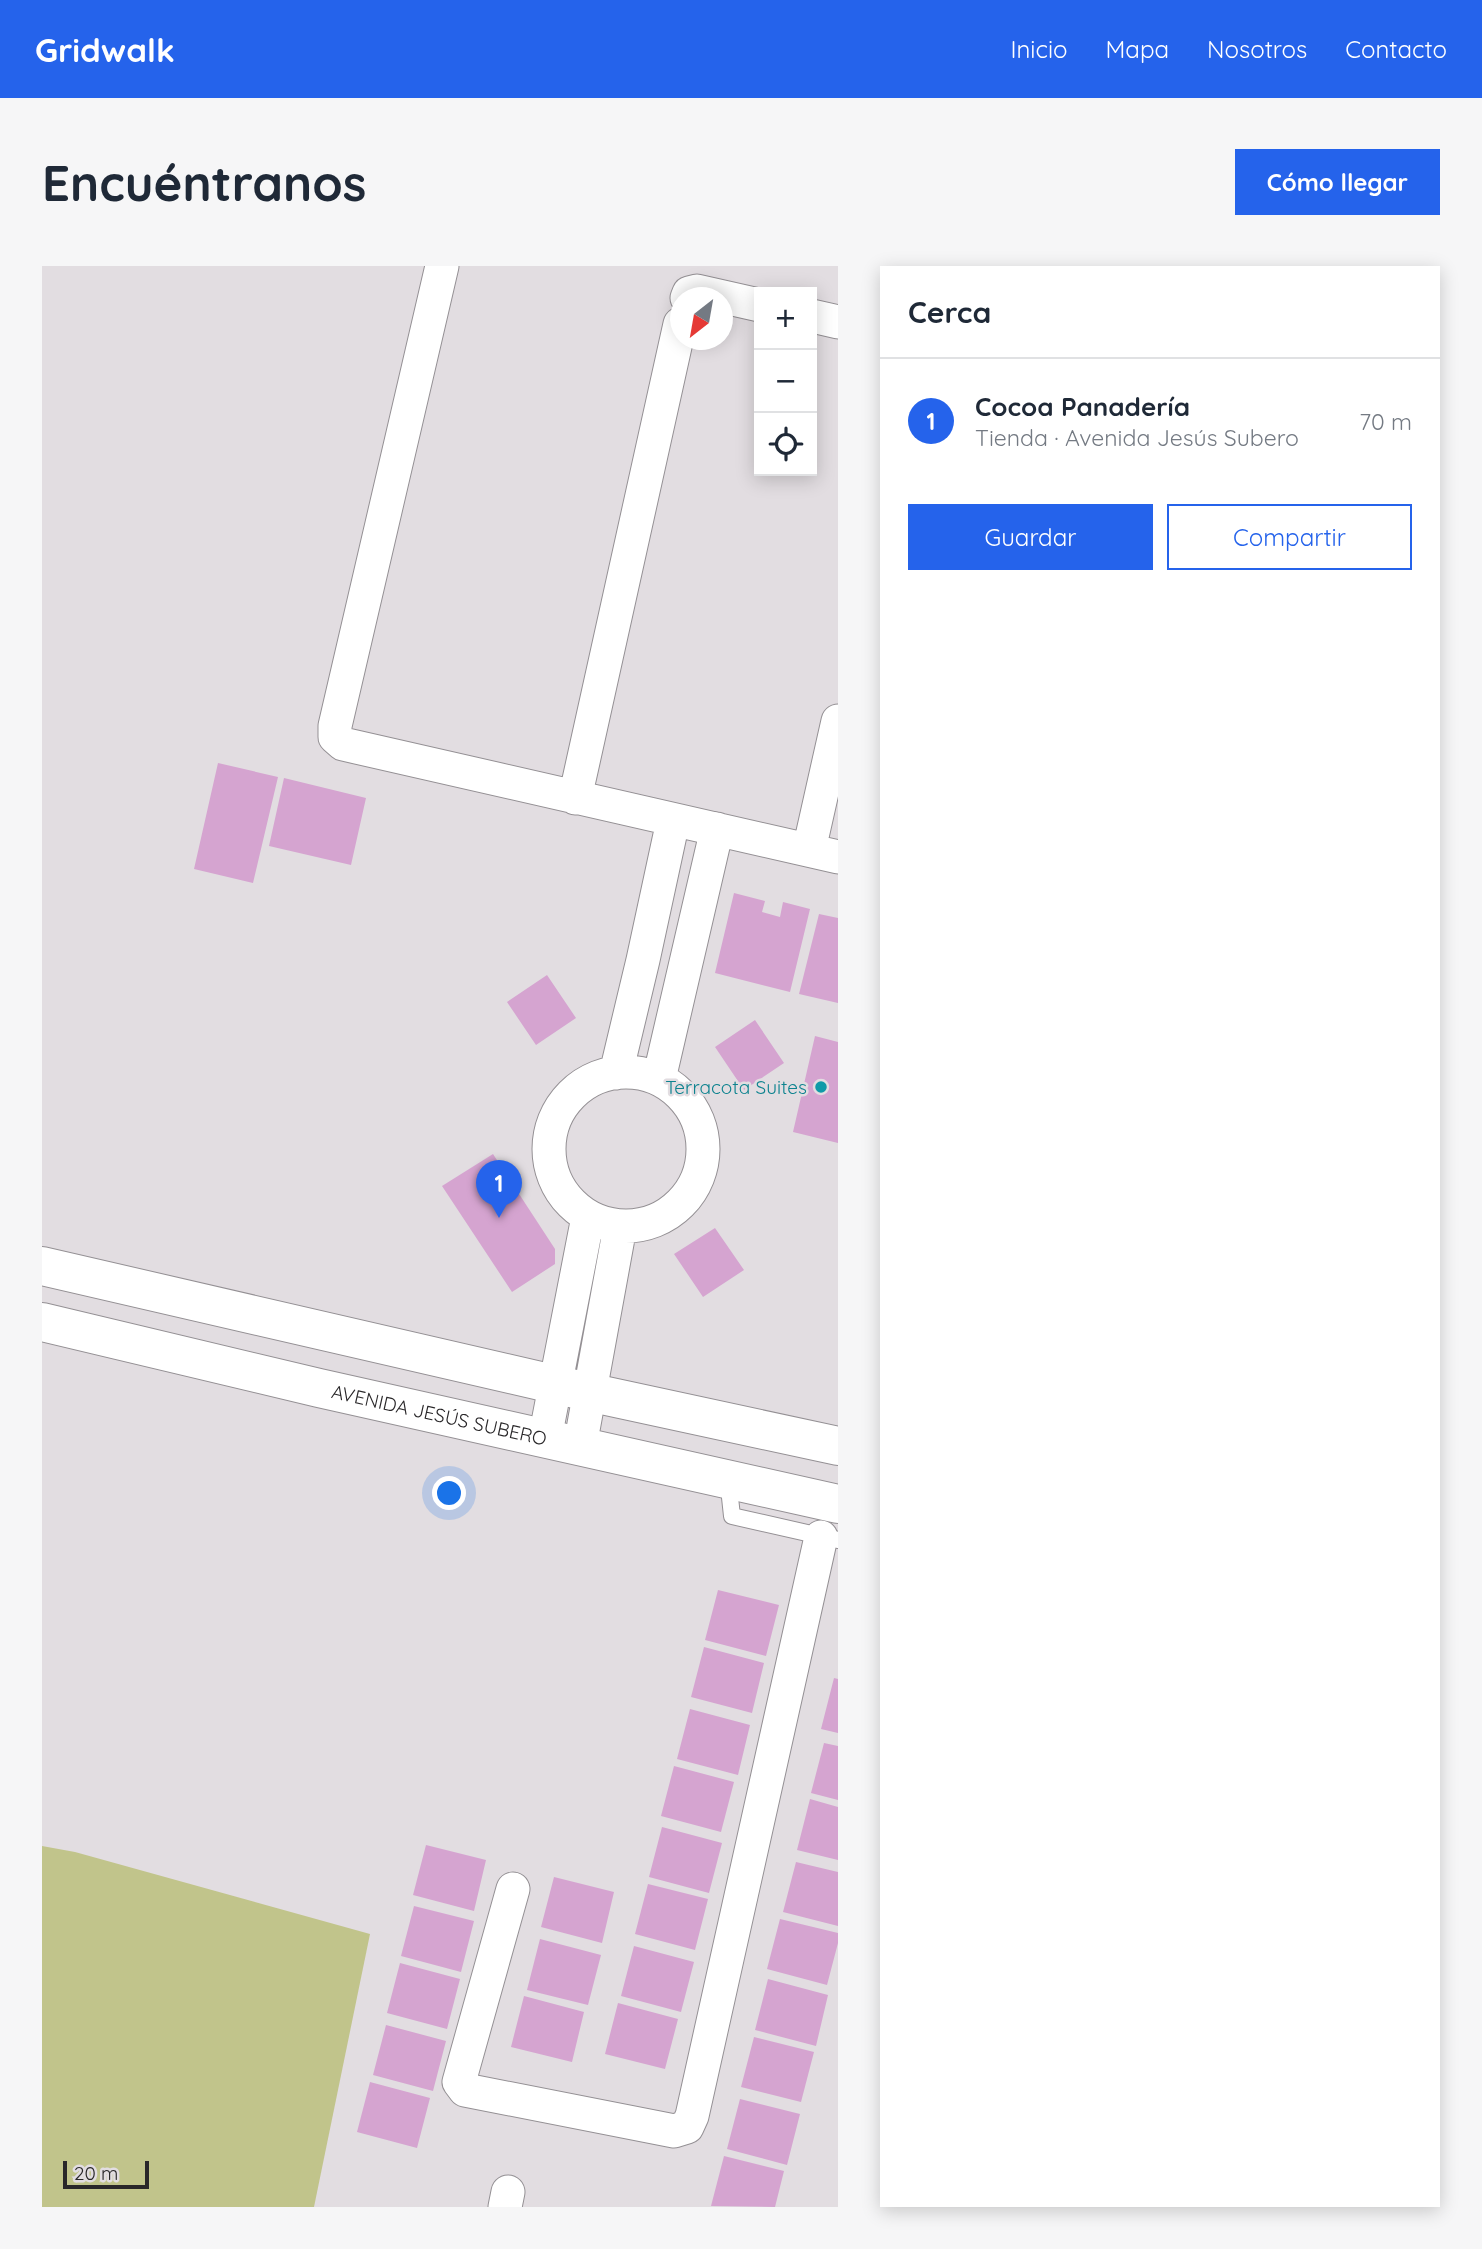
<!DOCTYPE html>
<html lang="es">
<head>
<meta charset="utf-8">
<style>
	:root { --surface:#fff; --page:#f6f6f7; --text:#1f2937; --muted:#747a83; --line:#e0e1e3; --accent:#2563eb }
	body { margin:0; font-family:Quicksand,sans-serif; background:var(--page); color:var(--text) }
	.controls { position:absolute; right:21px; top:21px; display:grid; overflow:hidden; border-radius:0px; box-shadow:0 4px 18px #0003 }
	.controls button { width:63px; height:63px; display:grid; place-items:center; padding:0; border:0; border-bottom:2px solid var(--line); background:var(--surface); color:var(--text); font:35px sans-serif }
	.compass { position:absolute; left:628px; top:21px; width:63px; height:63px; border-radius:50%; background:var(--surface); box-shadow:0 4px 18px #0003; rotate:211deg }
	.scale { position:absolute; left:21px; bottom:18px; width:86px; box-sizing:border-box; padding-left:7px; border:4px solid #292729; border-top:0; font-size:19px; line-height:24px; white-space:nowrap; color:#292729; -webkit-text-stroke:5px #e2dde1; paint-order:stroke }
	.you { position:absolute; left:408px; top:1228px; width:24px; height:24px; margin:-18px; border:5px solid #fff; border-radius:50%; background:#1a73e8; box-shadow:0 0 0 10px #1a73e833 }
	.badge { display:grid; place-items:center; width:46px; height:46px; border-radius:50%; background:var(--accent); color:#fff; font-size:23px; font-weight:700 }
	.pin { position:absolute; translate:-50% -58px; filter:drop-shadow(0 2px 4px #0008) }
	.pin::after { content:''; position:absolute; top:37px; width:24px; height:21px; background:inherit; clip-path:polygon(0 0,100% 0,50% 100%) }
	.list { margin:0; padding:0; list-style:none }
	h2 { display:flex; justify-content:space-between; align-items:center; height:91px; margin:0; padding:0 28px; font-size:30px }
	h2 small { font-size:23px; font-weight:400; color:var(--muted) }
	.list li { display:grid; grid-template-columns:46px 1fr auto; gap:21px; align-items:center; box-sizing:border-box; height:126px; padding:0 28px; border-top:2px solid var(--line) }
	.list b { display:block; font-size:26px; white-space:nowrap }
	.list p { margin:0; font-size:23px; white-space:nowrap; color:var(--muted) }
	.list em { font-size:23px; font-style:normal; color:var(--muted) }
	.actions { display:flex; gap:14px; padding:21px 28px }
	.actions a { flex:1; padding:16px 0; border:2px solid var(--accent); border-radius:0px; text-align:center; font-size:24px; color:var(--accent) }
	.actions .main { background:var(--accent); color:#fff }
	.icon { flex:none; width:38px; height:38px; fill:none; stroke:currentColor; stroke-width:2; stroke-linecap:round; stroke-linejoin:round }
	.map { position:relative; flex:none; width:796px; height:1941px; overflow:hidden; border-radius:0px }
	header { display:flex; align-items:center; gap:42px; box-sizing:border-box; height:98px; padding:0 35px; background:var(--accent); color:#fff }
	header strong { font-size:33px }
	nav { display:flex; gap:38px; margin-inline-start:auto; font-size:24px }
	.intro { display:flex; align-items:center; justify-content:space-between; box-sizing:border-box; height:168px; padding:0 42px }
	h1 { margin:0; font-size:49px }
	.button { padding:18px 32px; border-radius:0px; background:var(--accent); color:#fff; font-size:24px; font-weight:700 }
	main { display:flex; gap:42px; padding:0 42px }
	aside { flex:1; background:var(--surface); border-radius:0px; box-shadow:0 4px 18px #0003 }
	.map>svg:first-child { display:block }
</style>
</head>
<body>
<header>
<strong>Gridwalk</strong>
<nav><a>Inicio</a><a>Mapa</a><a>Nosotros</a><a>Contacto</a></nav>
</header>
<div class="intro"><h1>Encuéntranos</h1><a class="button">Cómo llegar</a></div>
<main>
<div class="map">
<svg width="796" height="1941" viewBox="0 0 796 1941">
	<rect width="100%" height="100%" fill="#e2dde1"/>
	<path fill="#c1c48b" d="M 0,1580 L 33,1586 L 328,1668 L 272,1941 L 0,1941 Z"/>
	<path fill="#d5a4d0" d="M 176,497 L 236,511 L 211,617 L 152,603 Z
		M 242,512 L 324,532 L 309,599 L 227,580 Z
		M 692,627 L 723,635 L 720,646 L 738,651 L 741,636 L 768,643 L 748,726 L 673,707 Z
		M 777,648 L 796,652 L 796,737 L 757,728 Z
		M 505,709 L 534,752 L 494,779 L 465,736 Z
		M 713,754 L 742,797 L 702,824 L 673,781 Z
		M 773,770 L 796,776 L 796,877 L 751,866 Z
		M 451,888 L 513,983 L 513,998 L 470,1026 L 400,920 Z
		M 673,962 L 702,1004 L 661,1031 L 632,988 Z
		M 676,1324 L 737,1339 L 724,1390 L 663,1374 Z
		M 662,1381 L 722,1397 L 710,1447 L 649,1431 Z
		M 792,1412 L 796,1413 L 796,1467 L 779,1463 Z
		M 648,1443 L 708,1459 L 696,1509 L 635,1493 Z
		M 782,1477 L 796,1480 L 796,1534 L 769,1527 Z
		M 632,1500 L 692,1516 L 679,1566 L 619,1550 Z
		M 768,1533 L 796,1541 L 796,1594 L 755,1584 Z
		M 620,1561 L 680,1577 L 667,1627 L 607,1611 Z
		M 384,1579 L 444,1594 L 432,1645 L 371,1629 Z
		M 754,1596 L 796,1606 L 796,1660 L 741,1646 Z
		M 512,1611 L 572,1626 L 560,1677 L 499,1661 Z
		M 606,1618 L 666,1633 L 653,1684 L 593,1668 Z
		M 372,1640 L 432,1655 L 419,1706 L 359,1690 Z
		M 738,1653 L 796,1667 L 796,1677 L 785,1719 L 725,1703 Z
		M 498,1673 L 559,1689 L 546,1739 L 485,1724 Z
		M 592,1680 L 652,1696 L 639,1746 L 579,1730 Z
		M 358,1697 L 418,1713 L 405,1763 L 345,1747 Z
		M 726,1713 L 786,1729 L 774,1780 L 713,1764 Z
		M 482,1730 L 542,1746 L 530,1796 L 469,1781 Z
		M 576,1737 L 636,1753 L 623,1803 L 563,1788 Z
		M 344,1759 L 404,1775 L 391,1825 L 331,1809 Z
		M 712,1771 L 772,1786 L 759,1836 L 699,1821 Z
		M 328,1816 L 388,1832 L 375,1882 L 315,1866 Z
		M 698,1833 L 758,1848 L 745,1899 L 685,1883 Z
		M 682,1890 L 742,1905 L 733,1941 L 669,1940 Z"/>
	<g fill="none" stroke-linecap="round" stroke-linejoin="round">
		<defs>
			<path id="lane" d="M 686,1213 L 690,1250 L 796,1274"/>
			<path id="street" d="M 400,0 L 293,460 L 293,471 L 301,478 L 796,591
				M 645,32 L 647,27 L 655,25 L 717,39
				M 770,50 L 796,56
				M 533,532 L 638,58
				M 767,584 L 796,455
				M507 883a77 77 0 1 1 154 0a77 77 0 1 1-154 0Z
				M 574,807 L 601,694 L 631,555
				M 617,813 L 675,563
				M 503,1172 L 546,951
				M 538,1180 L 578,961
				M 471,1623 L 417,1816 L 423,1824 L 632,1865 L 645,1861 L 650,1850 L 779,1271
				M 463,1941 L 466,1926"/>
			<g id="secondary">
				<path d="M 0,1000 L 546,1126 L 796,1180"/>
				<path id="s1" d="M 0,1056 L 277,1122 L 796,1238"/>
			</g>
		</defs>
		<use href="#lane" stroke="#949094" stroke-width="18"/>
		<use href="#street" stroke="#949094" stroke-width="35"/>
		<use href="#secondary" stroke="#949094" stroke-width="40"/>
		<use href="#lane" stroke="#fff" stroke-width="16"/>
		<use href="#street" stroke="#fff" stroke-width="33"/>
		<use href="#secondary" stroke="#fff" stroke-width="38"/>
	</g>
	<circle fill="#0f9aa8" stroke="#e2dde1" stroke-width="2.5" cx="779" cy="821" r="7"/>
	<g text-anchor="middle" stroke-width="5" stroke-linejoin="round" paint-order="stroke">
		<g font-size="19" fill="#0d838f" stroke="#e2dde1" text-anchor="end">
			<text x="765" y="828">Terracota Suites</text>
		</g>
		<g font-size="19" fill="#292729" stroke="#e2dde1">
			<text dy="7" stroke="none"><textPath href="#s1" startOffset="408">AVENIDA JESÚS SUBERO</textPath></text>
		</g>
	</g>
</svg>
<div class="controls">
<button>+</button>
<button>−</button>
<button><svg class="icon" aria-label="locate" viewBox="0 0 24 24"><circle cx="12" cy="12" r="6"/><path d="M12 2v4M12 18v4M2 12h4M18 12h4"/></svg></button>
</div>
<svg class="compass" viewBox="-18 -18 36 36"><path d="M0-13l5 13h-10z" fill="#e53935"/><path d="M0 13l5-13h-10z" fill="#747a83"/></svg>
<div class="scale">20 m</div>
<div class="you"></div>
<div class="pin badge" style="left:457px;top:952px">1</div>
</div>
<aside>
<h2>Cerca<small></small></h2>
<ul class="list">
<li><span class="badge">1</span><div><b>Cocoa Panadería</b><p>Tienda · Avenida Jesús Subero</p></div><em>70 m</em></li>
</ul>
<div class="actions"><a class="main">Guardar</a><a>Compartir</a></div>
</aside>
</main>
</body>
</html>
